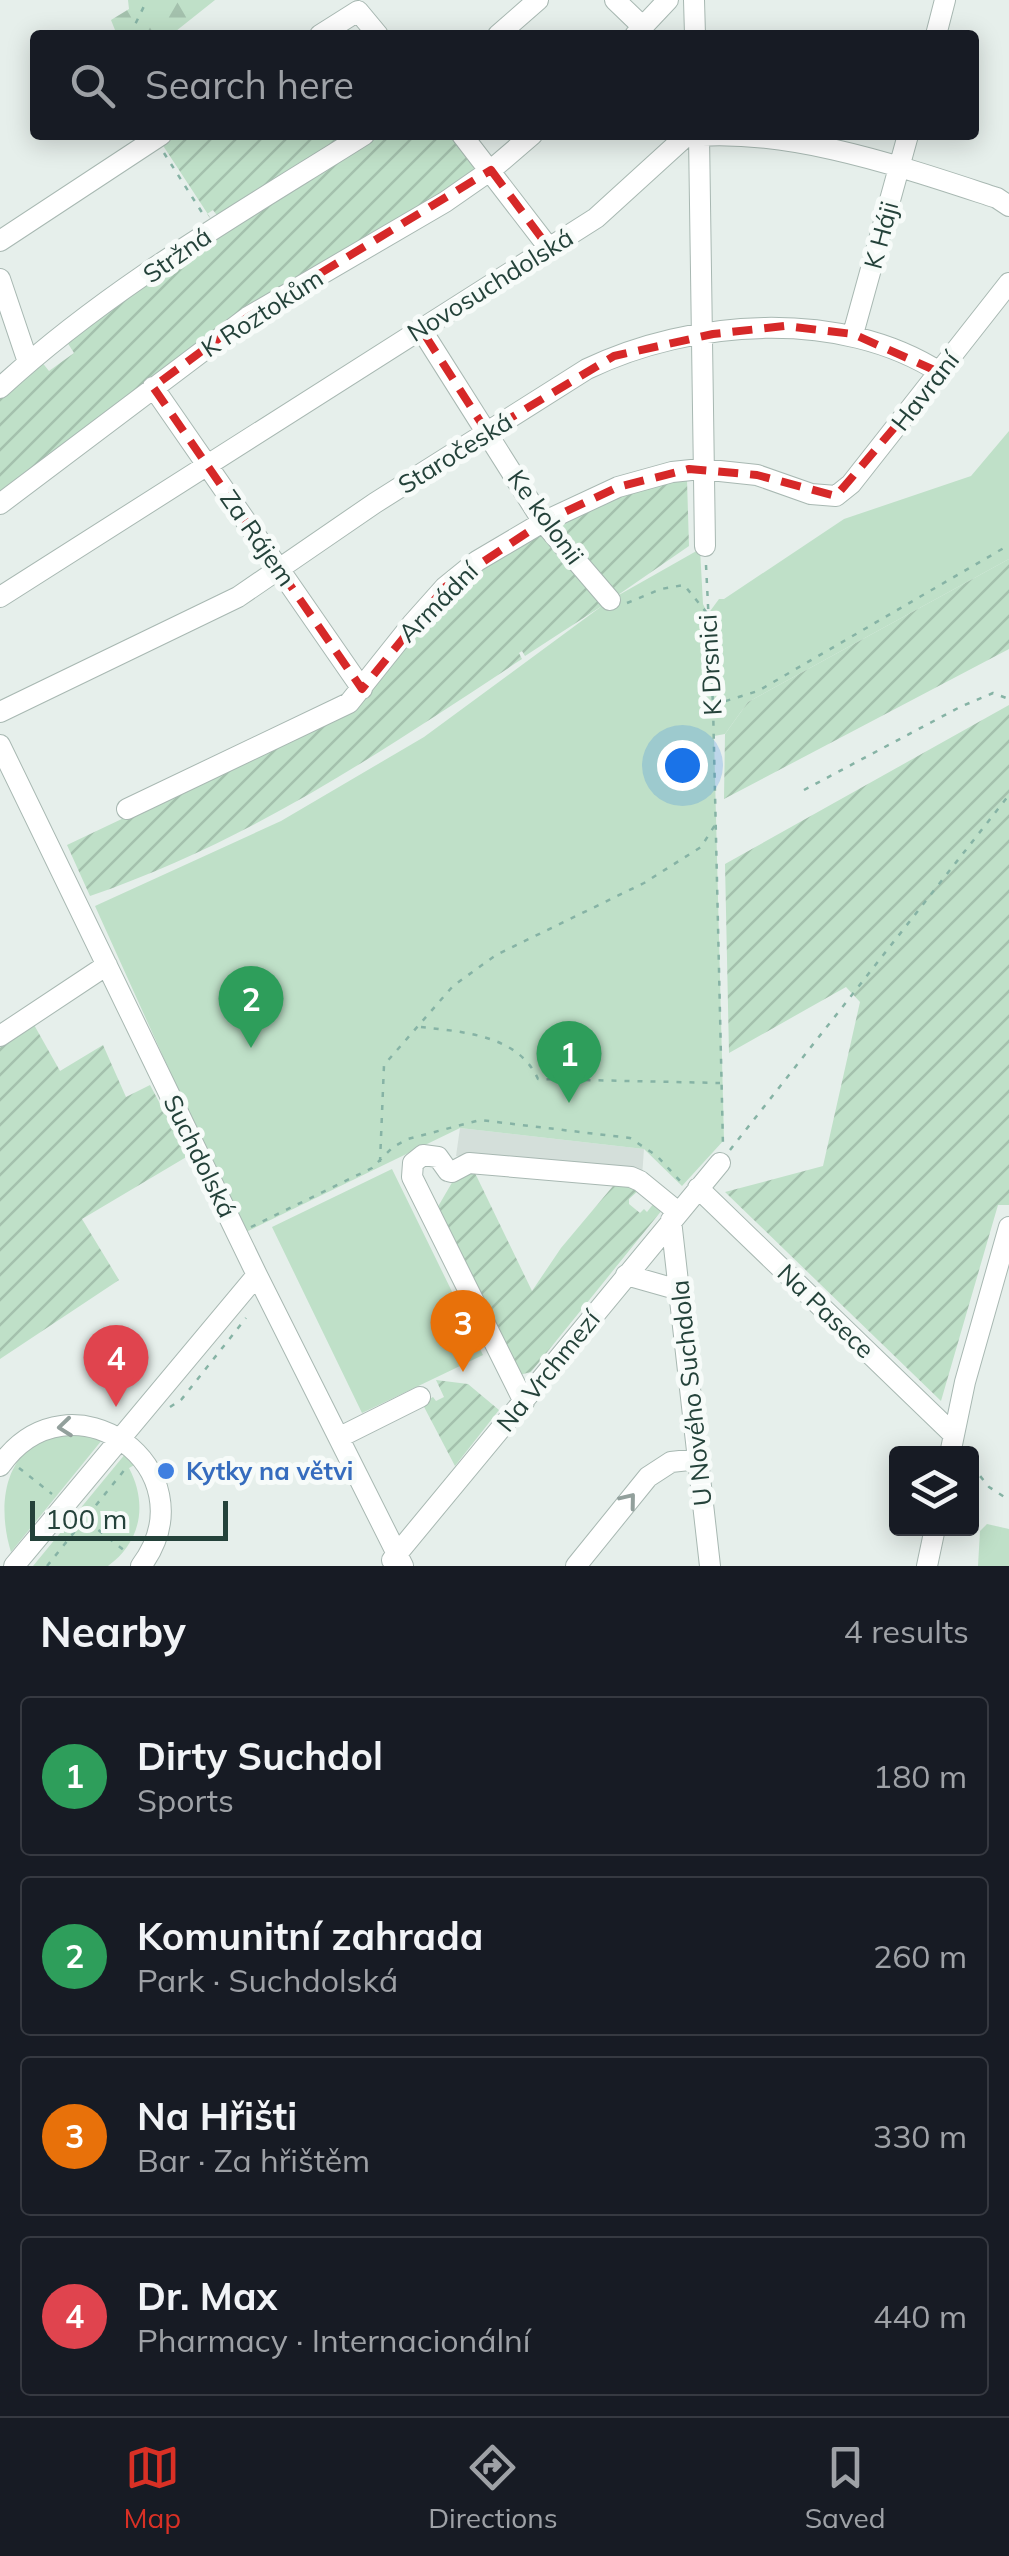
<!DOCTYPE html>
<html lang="en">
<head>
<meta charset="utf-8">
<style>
	:root { --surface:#171b24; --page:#242831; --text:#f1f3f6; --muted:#9ea1a6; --line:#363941; --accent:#d93025 }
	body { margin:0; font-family:Mulish,sans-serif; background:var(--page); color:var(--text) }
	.controls { position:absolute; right:30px; bottom:30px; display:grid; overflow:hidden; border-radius:10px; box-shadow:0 5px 25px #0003 }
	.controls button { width:90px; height:90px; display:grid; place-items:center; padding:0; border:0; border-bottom:2px solid var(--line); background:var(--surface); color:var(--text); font:50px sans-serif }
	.scale { position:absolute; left:30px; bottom:25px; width:198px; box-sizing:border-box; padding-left:10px; border:5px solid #24423a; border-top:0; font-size:28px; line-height:35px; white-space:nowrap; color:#24423a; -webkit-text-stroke:8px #f7fbf9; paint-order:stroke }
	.you { position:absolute; left:682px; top:765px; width:35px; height:35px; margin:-25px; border:8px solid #fff; border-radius:50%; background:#1a73e8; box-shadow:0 0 0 15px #1a73e833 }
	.badge { display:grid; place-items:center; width:65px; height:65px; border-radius:50%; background:var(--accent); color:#fff; font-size:32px; font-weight:700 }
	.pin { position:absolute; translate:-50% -82px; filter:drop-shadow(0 2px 5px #0008) }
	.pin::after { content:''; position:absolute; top:52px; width:35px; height:30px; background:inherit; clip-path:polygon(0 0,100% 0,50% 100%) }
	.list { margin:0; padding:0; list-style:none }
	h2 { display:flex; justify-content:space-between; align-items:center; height:130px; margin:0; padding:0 40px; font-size:42px }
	h2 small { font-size:32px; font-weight:400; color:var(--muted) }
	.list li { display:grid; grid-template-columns:65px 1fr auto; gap:30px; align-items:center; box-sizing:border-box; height:160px; margin:0 20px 20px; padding:0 20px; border:2px solid var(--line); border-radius:10px }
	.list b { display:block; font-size:38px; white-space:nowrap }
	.list p { margin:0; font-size:32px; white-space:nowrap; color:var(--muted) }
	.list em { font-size:32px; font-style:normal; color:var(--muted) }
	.icon { flex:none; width:55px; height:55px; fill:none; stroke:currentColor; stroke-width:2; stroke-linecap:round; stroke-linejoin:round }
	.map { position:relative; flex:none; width:1009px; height:1566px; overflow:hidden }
	.search { position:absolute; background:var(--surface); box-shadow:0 5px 25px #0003; left:30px; right:30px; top:30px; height:110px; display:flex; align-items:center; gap:25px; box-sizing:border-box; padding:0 35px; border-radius:10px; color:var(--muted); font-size:38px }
	.sheet { height:850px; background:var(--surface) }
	nav { display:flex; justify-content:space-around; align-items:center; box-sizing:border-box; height:140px; border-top:2px solid var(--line); background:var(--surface); font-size:28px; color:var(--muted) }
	nav a { display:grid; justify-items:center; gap:5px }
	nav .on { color:var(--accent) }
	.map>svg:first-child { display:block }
</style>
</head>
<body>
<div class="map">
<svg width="1009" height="1566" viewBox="0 0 1009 1566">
	<defs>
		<pattern id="forest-firs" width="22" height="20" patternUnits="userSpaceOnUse" patternTransform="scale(2.5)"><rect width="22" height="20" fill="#bfe0c8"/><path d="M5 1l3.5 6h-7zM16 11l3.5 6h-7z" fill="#a4c1ad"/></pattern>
		<pattern id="garden-furrows" width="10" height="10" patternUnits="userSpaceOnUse" patternTransform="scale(2.5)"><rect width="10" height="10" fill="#bfe0c8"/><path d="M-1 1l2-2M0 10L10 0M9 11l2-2" fill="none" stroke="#a4c1ad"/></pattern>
	</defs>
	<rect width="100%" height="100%" fill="#e6efeb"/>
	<path fill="#d4dfda" d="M 460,1128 L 644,1149 L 642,1177 L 456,1156 Z"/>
	<path fill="#bfe0c8" d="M 1009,431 L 1009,559 L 748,702 L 725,734 L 714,736 L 724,1140 L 682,1186 L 644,1149 L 460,1128 L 246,1232 L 204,1147 L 95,906 L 281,821 L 424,737 L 610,600 L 700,549 L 703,604 L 708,614 L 719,599 L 724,599 L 844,519 L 971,476 Z
		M 392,1169 L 483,1355 L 362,1413 L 272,1227 Z
		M 81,1435 L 102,1440 L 11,1552 C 0,1517 0,1468 34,1445 C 48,1436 65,1436 81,1435 Z
		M 126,1453 L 138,1463 L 129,1468 C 148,1504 141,1542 108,1566 L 33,1566 Z
		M 987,1524 L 1009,1529 L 1009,1566 L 978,1566 L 980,1531 Z"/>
	<path fill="url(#forest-firs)" d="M 128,0 L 215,0 L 171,35 L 117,35 L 111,20 L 129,9 Z"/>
	<path fill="url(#garden-furrows)" d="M 177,135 L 351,135 L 219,218 L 213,210 L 207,214 L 213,222 L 162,144 Z
		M 381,135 L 451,135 L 474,163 L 474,171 L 64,443 L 0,491 L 0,396 L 41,361 L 49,371 L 74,353 L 67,342 L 174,264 Z
		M 677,480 L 687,480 L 689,546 L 618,595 L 556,526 L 608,501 Z
		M 542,533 L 605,604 L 525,656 L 522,651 L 519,653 L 522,659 C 379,753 254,839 90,896 L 67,845 L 347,712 L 436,609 L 469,576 Z
		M 1009,559 L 1009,649 L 724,799 L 725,734 L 748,702 Z
		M 1009,705 L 1009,1205 L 998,1205 L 941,1401 L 725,1192 L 823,1166 L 860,1002 L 846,987 L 729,1053 L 725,864 Z
		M 33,1023 L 60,1071 L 103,1045 L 126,1097 L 150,1085 L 188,1156 L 82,1219 L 119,1280 L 0,1359 L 0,1044 Z
		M 475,1173 L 532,1291 L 561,1248 L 613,1186 L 622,1184 L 639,1190 L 629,1199 L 629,1204 L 640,1213 L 644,1209 L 647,1212 L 654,1203 L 662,1210 L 531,1372 L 519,1375 L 436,1210 L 457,1174 Z
		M 436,1380 L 468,1384 L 499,1410 L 455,1466 L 422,1403 L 433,1397 L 436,1401 L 444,1397 Z"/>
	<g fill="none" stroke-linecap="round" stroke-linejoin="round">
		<defs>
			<path id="minor" d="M 615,0 L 643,27
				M 694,0 L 695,35
				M 320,35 L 358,11 L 378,35
				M 498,35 L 538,0
				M 635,35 L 668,0
				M 936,35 L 945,0
				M 462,135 L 549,248
				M 699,135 L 705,546
				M 0,241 L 161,135
				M 0,279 L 28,362
				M 421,329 L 543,522 L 610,600
				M 853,334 L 908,135
				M 153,387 L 362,689
				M 0,388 C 108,288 240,213 364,135
				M 0,504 L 248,317 L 445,202 L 491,170 L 532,135
				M 0,597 L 596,218 L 685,137 C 786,126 902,167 997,198 L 1009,206
				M 0,712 L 238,597 L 375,503 L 587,369 C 691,319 841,308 941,373
				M 0,745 L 257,1275 L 403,1566
				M 127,809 L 349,703 L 412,624 L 445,587 L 477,561 L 543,522 L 618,487 L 672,472 L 701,469 L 757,475 L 811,494 L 836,496 L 851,484 L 1009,283
				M 0,1036 L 107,965
				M 448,1171 L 438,1157 L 423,1155 L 413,1163 L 412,1177 L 524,1402
				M 448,1171 L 452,1172 L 469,1163 L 631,1177 L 640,1181 L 678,1212
				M 698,1188 L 953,1434
				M 671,1220 L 710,1566
				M 626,1275 L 679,1290
				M 340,1437 L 420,1397
				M 950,1454 L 965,1382 L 1009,1227
				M 0,1466 C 70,1366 213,1469 141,1566
				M 392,1560 L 720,1163
				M 14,1566 L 257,1275
				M 576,1566 L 648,1477 L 671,1462 L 698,1459
				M 927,1566 L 935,1528"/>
		</defs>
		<use href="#minor" stroke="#a8b8b2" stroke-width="22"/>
		<path stroke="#86b3a5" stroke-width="2.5" stroke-dasharray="5 8" stroke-linecap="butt" d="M 130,35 L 147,0
			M 164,153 L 203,214
			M 706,565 L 713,705 L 723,1146
			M 627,603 L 661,589 L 684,585 L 707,613
			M 713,705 L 758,691 L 1009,545
			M 804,790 L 960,707 L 993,693 L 1009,699
			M 421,1027 C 464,1032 518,1035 538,1079 L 720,1083
			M 730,1150 L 1009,795
			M 380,1162 L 384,1065 L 453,986 L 496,955 L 644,883 L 701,847 L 715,825
			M 251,1227 L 372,1168 L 393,1147 L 408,1139 L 480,1120 L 630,1138 L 657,1156 L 682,1183
			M 170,1407 L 181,1400 L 246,1318
			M 972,1466 L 989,1487 L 1009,1500
			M 19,1468 L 52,1494
			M 78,1514 L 125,1551
			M 47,1566 L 126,1468"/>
		<use href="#minor" stroke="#fff" stroke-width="20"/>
	</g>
	<defs><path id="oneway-chevron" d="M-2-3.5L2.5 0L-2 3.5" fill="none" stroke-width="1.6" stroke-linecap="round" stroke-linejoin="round" transform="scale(2.5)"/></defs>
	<g stroke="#92a09c">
		<use href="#oneway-chevron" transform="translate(65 1427) rotate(174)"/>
		<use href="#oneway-chevron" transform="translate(629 1500) rotate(-51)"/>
	</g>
	<path fill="none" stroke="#d62828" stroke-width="8" stroke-dasharray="20 12" stroke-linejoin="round" d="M 491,170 L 549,248 L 421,329 L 487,432 L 614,356 L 713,334 L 785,326 L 853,334 L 941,373 L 836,496 L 757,475 L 689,469 L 618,487 L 543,522 L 445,587 L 362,689 L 153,387 L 248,317 Z"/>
	<circle fill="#3f7fe0" stroke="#f7fbf9" stroke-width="4" cx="166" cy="1471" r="10"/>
	<g text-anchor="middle" stroke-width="10" stroke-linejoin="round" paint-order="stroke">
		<g font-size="25" fill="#24423a" stroke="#f7fbf9">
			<text transform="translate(881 235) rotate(-75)" y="9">K Háji</text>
			<text transform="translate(177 255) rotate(-35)" y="9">Stržná</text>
			<text transform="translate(490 285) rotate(-32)" y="9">Novosuchdolská</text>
			<text transform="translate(262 313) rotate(-33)" y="9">K Roztokům</text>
			<text transform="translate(925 391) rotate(-52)" y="9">Havraní</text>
			<text transform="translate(455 453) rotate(-32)" y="9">Staročeská</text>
			<text transform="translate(546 517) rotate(54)" y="9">Ke kolonii</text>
			<text transform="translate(258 538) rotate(55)" y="9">Za Rájem</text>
			<text transform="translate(438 602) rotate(-45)" y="9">Armádní</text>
			<text transform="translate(710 665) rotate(-93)" y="9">K Drsnici</text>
			<text transform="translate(200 1156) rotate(64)" y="9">Suchdolská</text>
			<text transform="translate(826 1311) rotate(44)" y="9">Na Pasece</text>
			<text transform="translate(548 1371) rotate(-51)" y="9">Na Vrchmezí</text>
			<text transform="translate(691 1393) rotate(-96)" y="9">U Nového Suchdola</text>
		</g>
		<g font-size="25" font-weight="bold" fill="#366cbe" stroke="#f7fbf9" text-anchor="start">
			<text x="186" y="1480">Kytky na větvi</text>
		</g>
	</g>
</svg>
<div class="controls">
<button><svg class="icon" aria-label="layers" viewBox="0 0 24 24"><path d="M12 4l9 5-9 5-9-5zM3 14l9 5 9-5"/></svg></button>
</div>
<div class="scale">100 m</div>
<div class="you"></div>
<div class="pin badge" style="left:569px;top:1103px;background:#2e9e5b">1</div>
<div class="pin badge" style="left:251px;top:1048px;background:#2e9e5b">2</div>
<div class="pin badge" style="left:463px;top:1372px;background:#e8710a">3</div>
<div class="pin badge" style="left:116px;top:1407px;background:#e0444e">4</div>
<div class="search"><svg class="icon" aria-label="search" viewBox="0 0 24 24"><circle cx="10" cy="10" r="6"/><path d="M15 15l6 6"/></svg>Search here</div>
</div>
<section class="sheet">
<h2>Nearby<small>4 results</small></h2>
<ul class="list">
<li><span class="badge" style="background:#2e9e5b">1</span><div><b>Dirty Suchdol</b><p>Sports</p></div><em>180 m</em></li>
<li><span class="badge" style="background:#2e9e5b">2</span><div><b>Komunitní zahrada</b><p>Park · Suchdolská</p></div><em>260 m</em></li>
<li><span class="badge" style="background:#e8710a">3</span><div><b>Na Hřišti</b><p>Bar · Za hřištěm</p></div><em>330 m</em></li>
<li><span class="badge" style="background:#e0444e">4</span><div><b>Dr. Max</b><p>Pharmacy · Internacionální</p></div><em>440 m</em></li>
</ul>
</section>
<nav>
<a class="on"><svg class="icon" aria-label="map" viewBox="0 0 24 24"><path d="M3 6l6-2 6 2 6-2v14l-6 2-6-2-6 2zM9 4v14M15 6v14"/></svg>Map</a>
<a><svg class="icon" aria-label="directions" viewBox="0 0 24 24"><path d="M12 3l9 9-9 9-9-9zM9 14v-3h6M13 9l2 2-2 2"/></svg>Directions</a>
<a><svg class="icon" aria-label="saved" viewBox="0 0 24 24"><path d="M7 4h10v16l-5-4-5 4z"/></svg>Saved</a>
</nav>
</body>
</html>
